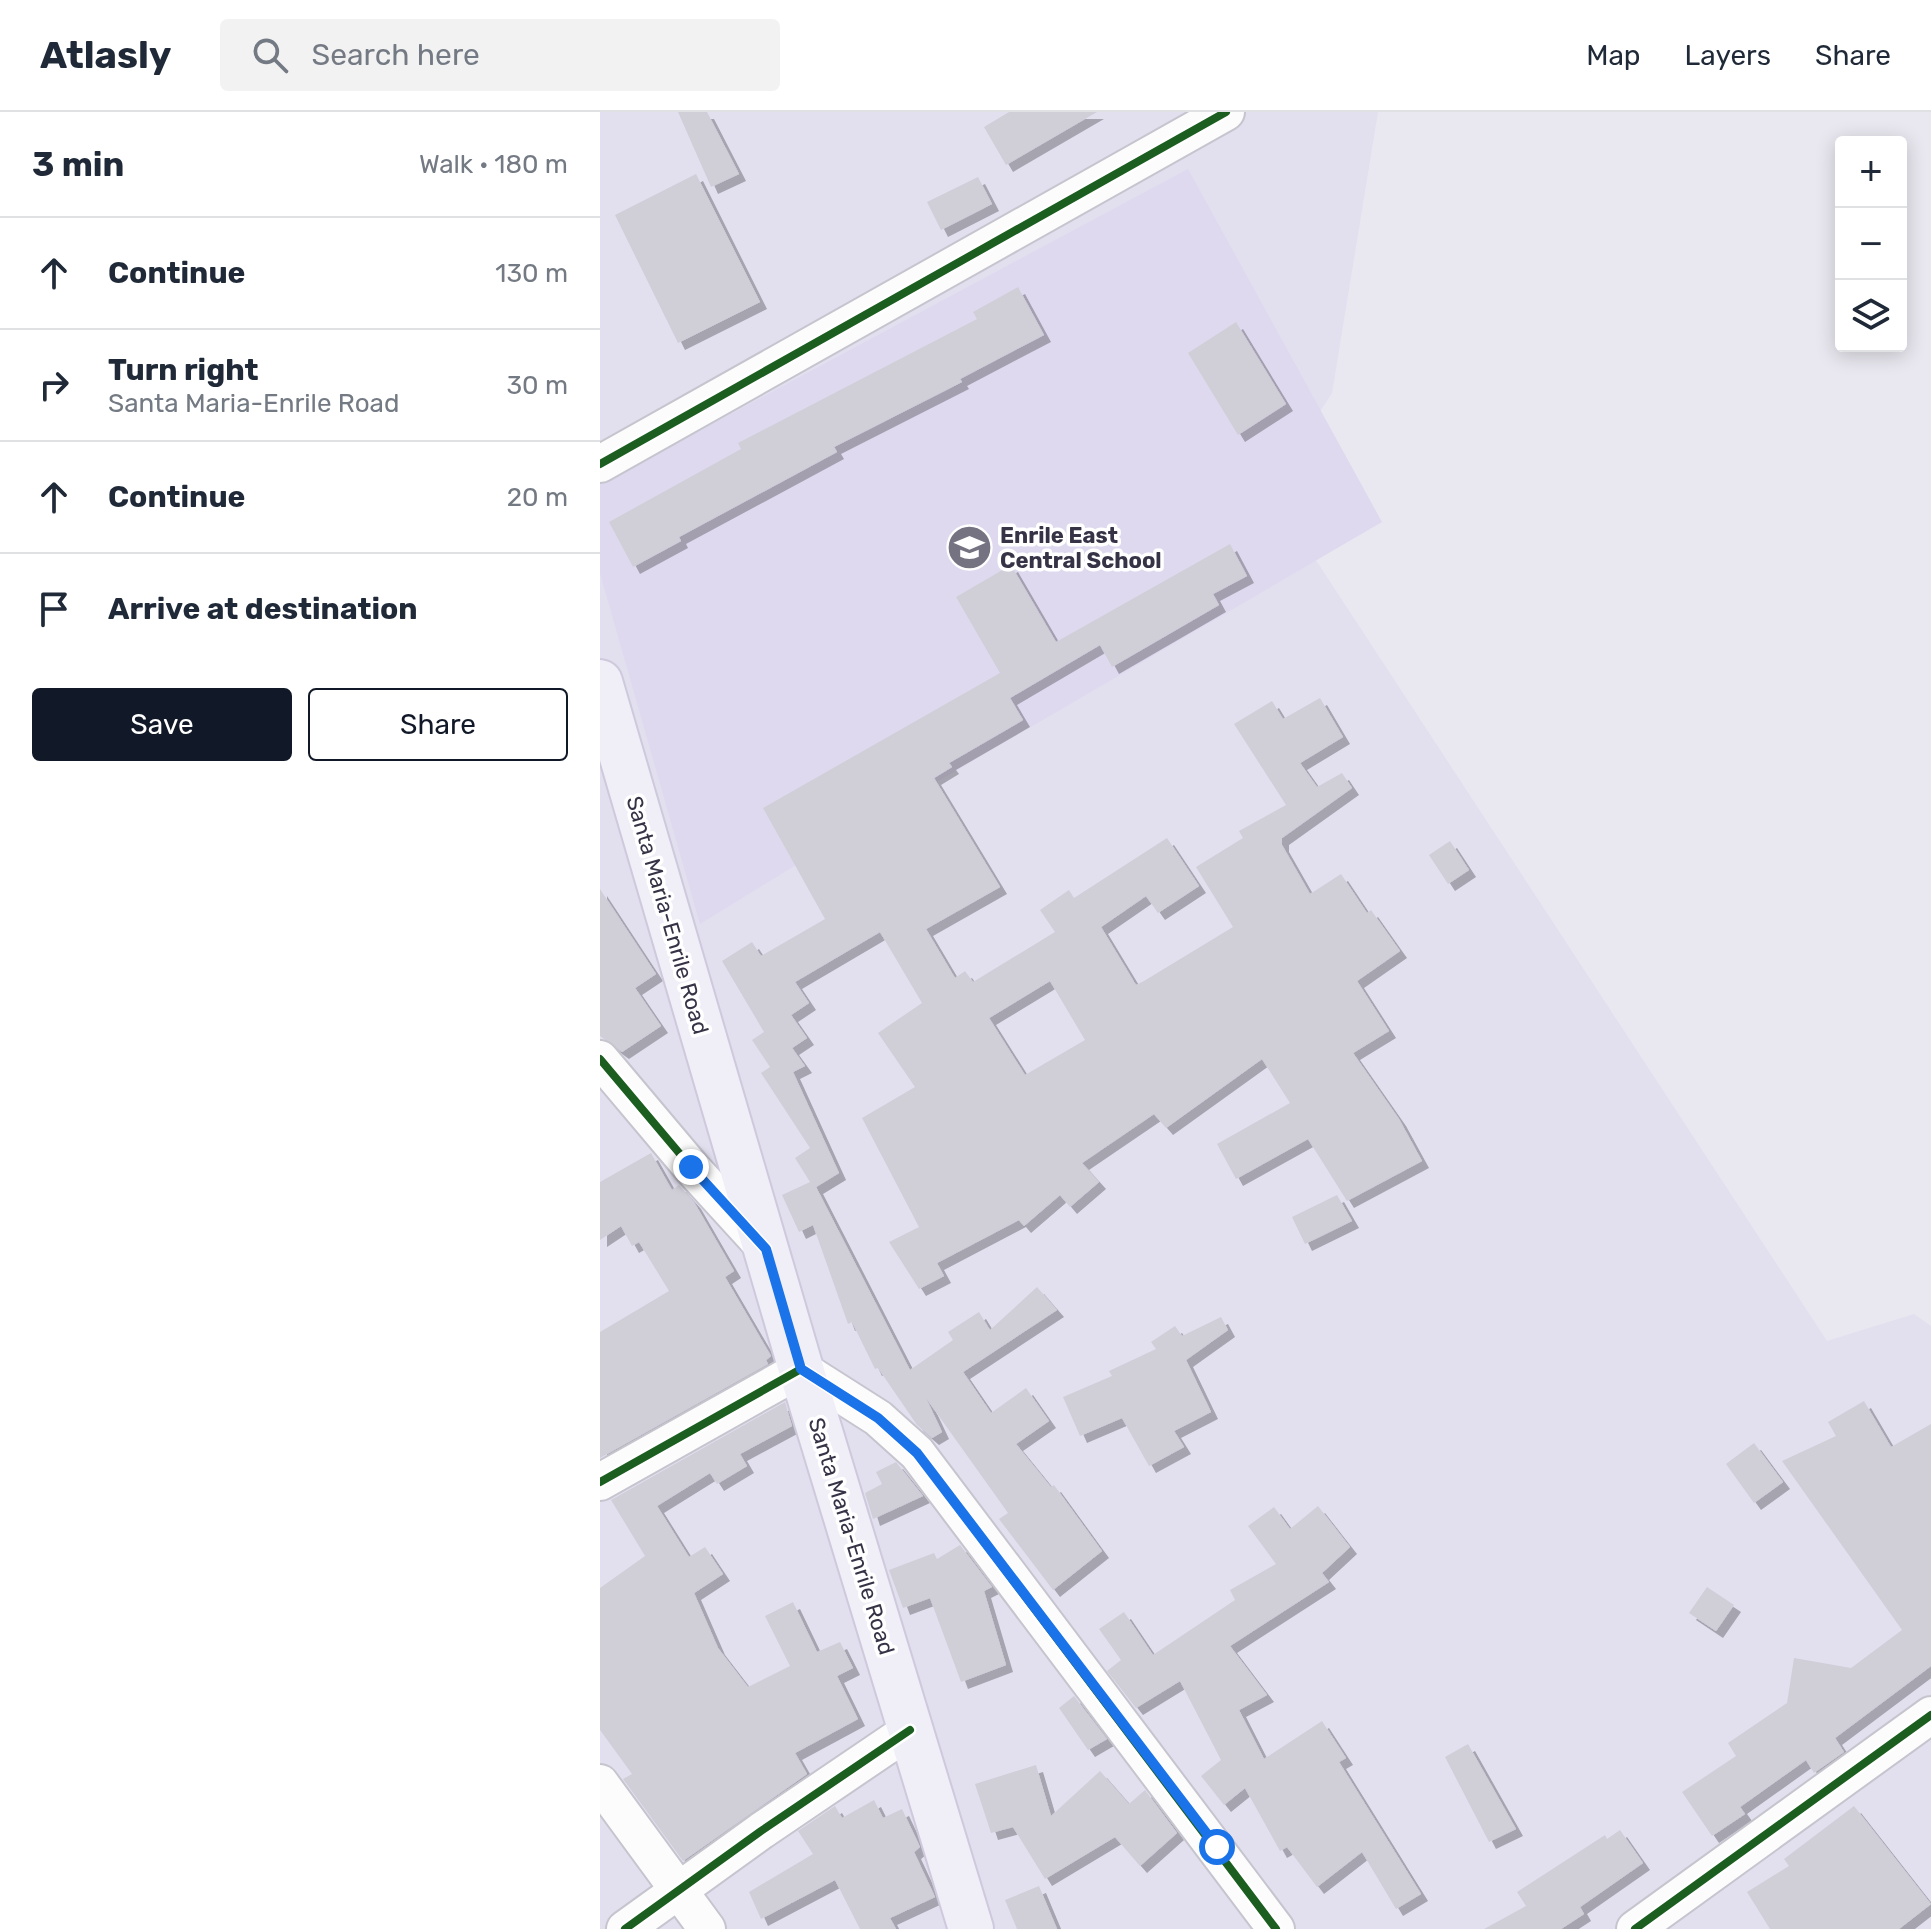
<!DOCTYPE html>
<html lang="en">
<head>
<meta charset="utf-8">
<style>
	:root { --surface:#fff; --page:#f2f2f3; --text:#1f2937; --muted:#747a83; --line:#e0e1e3; --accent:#111827 }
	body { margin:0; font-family:Rubik,sans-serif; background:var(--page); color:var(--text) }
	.controls { position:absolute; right:24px; top:24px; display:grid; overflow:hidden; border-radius:8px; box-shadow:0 4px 20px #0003 }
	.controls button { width:72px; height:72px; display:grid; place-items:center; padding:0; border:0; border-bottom:2px solid var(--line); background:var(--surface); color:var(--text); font:40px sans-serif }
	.stop { position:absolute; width:24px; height:24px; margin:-18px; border:6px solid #1a73e8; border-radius:50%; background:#fff }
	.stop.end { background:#1a73e8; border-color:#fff; box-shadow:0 2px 8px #0008 }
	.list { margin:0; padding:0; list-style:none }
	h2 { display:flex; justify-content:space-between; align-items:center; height:104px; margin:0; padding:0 32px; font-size:34px }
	h2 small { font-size:26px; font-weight:400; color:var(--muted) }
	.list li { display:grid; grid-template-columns:52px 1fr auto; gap:24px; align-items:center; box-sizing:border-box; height:112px; padding:0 32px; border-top:2px solid var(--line) }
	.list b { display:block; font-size:30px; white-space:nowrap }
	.list p { margin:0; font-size:26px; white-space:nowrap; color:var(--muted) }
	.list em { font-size:26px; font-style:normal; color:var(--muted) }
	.actions { display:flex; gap:16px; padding:24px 32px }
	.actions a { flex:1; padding:18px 0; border:2px solid var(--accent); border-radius:8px; text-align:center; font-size:28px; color:var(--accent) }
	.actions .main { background:var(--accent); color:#fff }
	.icon { flex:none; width:44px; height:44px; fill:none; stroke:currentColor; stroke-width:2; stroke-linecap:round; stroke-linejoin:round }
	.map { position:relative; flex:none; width:1331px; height:1817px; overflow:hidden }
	header { display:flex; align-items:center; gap:48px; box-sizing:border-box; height:112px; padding:0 40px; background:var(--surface); border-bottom:2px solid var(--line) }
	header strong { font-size:38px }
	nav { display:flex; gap:44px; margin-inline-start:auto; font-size:28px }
	.search { width:560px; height:72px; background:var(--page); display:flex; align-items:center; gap:20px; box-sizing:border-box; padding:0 28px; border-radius:8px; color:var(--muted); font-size:30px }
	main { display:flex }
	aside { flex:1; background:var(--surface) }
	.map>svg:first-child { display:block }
</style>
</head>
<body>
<header>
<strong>Atlasly</strong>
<div class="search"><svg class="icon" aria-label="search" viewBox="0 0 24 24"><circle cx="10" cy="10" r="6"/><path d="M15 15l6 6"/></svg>Search here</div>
<nav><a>Map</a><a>Layers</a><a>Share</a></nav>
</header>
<main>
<aside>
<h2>3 min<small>Walk · 180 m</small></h2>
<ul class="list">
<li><svg class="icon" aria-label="ahead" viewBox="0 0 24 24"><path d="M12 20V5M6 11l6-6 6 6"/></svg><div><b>Continue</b></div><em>130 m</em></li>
<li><svg class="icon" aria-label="right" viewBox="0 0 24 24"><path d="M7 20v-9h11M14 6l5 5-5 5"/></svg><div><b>Turn right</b><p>Santa Maria-Enrile Road</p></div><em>30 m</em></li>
<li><svg class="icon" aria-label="ahead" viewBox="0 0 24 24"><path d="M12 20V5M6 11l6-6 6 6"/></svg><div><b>Continue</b></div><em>20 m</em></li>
<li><svg class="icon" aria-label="arrive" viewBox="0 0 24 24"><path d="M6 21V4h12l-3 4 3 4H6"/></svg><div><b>Arrive at destination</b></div></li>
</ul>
<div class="actions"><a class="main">Save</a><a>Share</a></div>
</aside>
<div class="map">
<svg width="1331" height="1817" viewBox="0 0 1331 1817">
	<defs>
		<filter id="shadow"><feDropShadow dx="7" dy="7" stdDeviation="0" flood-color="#0004"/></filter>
	</defs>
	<rect width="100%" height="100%" fill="#e9e8f0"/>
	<path fill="#e2dfef" d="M 0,0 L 778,0 L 732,281 L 670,378 L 1227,1229 L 1314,1202 L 1331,1214 L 1331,1817 L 0,1817 Z"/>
	<path fill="#ded9ef" d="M 588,57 L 782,410 L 225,735 L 100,812 L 0,461 L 0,372 Z"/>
	<path fill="#d0cfd8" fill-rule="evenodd" filter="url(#shadow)" d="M 78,0 L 107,0 L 139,62 L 111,75 Z
		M 409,0 L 497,0 L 406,53 L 384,15 Z
		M 96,62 L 160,190 L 78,231 L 15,103 Z
		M 378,65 L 392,92 L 341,118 L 327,90 Z
		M 418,175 L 444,223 L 360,267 L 362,270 L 234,335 L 237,340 L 79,425 L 81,429 L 33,455 L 9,410 L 141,337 L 138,331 L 377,207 L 373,200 Z
		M 636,210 L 686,292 L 638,323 L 588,241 Z
		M 630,432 L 647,464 L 613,482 L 619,493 L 512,555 L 500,533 L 410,586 L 423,608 L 349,651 L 352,655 L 334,666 L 400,775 L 326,817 L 355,866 L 365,859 L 373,870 L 455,820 L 440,798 L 469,778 L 474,786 L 567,726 L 599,774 L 558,801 L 546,784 L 501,815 L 536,873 L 544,869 L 633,815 L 596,755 L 643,726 L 639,719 L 686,693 L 634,612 L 672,589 L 683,607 L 720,586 L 743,625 L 700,651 L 717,675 L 742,661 L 752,676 L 682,726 L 682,733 L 710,782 L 741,762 L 767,801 L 771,798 L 800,839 L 757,869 L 789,919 L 753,941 L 799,1007 L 822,1049 L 747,1089 L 708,1027 L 636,1067 L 617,1032 L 690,991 L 662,947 L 566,1016 L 554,1002 L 482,1051 L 499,1070 L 470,1095 L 460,1083 L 424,1114 L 419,1108 L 337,1151 L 344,1164 L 319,1177 L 289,1130 L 319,1115 L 262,1006 L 315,975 L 278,921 L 322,891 L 280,820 L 195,870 L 209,891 L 191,903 L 207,926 L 192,936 L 205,954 L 193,960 L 239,1061 L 216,1075 L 310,1258 L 353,1228 L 348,1220 L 379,1200 L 390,1218 L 437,1175 L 457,1198 L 363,1260 L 391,1301 L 426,1276 L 449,1309 L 416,1332 L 451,1375 L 454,1373 L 502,1439 L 453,1478 L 399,1407 L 408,1401 L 326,1286 L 342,1320 L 332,1326 L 317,1313 L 278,1256 L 275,1257 L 252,1210 L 248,1212 L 213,1113 L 199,1120 L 182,1083 L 210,1070 L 195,1046 L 210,1036 L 161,961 L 170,955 L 152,928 L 164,920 L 122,849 L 152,830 L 161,844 L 225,807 L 163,696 L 400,561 L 356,485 L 411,453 L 456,530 ZM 450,869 L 485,928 L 425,963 L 389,906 Z
		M 850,729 L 869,758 L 848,772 L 829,743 Z
		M 0,777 L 56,862 L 35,876 L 61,914 L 22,940 L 0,924 Z
		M 51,1041 L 72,1078 L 79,1073 L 94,1090 L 134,1159 L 125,1165 L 171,1244 L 166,1248 L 168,1252 L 0,1346 L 0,1220 L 69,1179 L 39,1130 L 32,1134 L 21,1114 L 0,1128 L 0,1070 Z
		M 737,1083 L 752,1109 L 705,1132 L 692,1105 Z
		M 621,1205 L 628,1218 L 586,1248 L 611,1300 L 574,1319 L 584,1335 L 549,1354 L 522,1306 L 480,1324 L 463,1285 L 512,1264 L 509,1259 L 556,1237 L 551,1230 L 575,1214 L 582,1224 Z
		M 1264,1289 L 1291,1335 L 1331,1312 L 1331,1554 L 1235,1626 L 1244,1640 L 1214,1661 L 1206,1648 L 1140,1695 L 1145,1702 L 1112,1724 L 1082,1680 L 1136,1644 L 1128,1631 L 1187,1591 L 1194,1546 L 1251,1556 L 1302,1518 L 1182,1349 L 1236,1324 L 1228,1310 Z
		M 185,1290 L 192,1314 L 140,1342 L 147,1354 L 117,1372 L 110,1361 L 57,1394 L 89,1445 L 105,1435 L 123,1462 L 94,1481 L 118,1536 L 148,1575 L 190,1554 L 165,1504 L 193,1490 L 217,1540 L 240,1530 L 253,1556 L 237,1564 L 258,1607 L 195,1641 L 207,1662 L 83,1749 L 23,1667 L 32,1662 L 0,1618 L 0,1476 L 45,1444 L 11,1388 Z
		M 1154,1331 L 1183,1370 L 1154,1391 L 1126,1352 Z
		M 296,1350 L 323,1384 L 273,1407 L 265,1381 L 282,1372 L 276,1360 Z
		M 718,1394 L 750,1435 L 722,1461 L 729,1470 L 630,1534 L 667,1583 L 639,1598 L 664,1647 L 722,1609 L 746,1646 L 739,1650 L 821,1782 L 796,1797 L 762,1740 L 717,1775 L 687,1735 L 680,1739 L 645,1676 L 624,1693 L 601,1664 L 621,1648 L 580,1569 L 536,1596 L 507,1559 L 521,1548 L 499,1517 L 524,1500 L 553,1543 L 635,1488 L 630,1478 L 676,1452 L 648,1414 L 674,1395 L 690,1417 Z
		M 360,1433 L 392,1475 L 384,1479 L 406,1553 L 361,1570 L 330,1486 L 303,1496 L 289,1458 L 334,1441 L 337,1447 Z
		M 1107,1475 L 1134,1493 L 1116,1519 L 1089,1501 Z
		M 474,1584 L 507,1627 L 488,1638 L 459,1596 Z
		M 868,1632 L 916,1717 L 889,1730 L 845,1645 Z
		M 436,1653 L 451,1704 L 500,1659 L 529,1692 L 545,1678 L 577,1721 L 540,1754 L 515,1725 L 445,1767 L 413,1715 L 391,1721 L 375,1672 Z
		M 274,1688 L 283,1706 L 302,1697 L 320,1735 L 314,1740 L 335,1785 L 290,1806 L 296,1817 L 260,1817 L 235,1768 L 161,1807 L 149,1780 L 213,1742 L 198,1719 L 235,1694 L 242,1706 Z
		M 1254,1694 L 1331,1792 L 1299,1817 L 1170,1817 L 1147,1780 L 1189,1754 L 1184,1747 Z
		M 1020,1718 L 1043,1751 L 980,1795 L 984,1802 L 961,1817 L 884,1817 L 926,1794 L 917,1780 L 1005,1723 L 1007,1727 Z
		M 439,1774 L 457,1817 L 417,1817 L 405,1788 Z"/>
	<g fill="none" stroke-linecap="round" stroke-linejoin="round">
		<defs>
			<path id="street" d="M 0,352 L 626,0
				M 0,947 L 91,1055 L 165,1136
				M 0,1370 L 201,1257 L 278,1306 L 317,1341 L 676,1817
				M 0,1671 L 107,1817
				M 25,1817 L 161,1719 L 310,1618
				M 1035,1817 L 1331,1603"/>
			<path id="secondary" d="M 0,570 L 201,1257 L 371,1817"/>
		</defs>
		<use href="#street" stroke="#c6c5ce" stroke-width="40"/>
		<use href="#secondary" stroke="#cec9dc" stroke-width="48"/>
		<use href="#street" stroke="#fcfcfd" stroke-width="36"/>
		<use href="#secondary" stroke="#f0eef6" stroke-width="44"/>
		<defs>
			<path id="cycleway" d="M 0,352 L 626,0
				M 0,947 L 91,1055 L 166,1137
				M 0,1370 L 201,1257 L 278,1306 L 317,1341 L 676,1817
				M 25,1817 L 161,1719 L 310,1618
				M 1035,1817 L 1331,1603"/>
		</defs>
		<use href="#cycleway" stroke="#fff" stroke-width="13"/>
		<use href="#cycleway" stroke="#1b5e20" stroke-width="8"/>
	</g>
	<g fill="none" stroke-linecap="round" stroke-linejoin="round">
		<path stroke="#1a73e8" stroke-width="10" d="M 91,1055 L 166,1137 L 201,1257 L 278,1306 L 317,1341 L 617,1735"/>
	</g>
	<defs>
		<symbol id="school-disc" viewBox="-11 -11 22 22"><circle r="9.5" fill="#757282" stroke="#fff"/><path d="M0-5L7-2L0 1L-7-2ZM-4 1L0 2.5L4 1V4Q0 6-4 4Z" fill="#fff"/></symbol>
	</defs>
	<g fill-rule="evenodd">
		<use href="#school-disc" x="344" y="410" width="51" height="51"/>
	</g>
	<g text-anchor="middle" stroke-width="7" stroke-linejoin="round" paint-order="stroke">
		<g font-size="22" font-weight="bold" fill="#363346" stroke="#fff" text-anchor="start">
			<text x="400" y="431">Enrile East<tspan x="400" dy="25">Central School</tspan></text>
		</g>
		<g font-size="22" fill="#363346" stroke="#fff">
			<text transform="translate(68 803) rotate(74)" y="8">Santa Maria-Enrile Road</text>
			<text transform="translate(252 1424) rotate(73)" y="8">Santa Maria-Enrile Road</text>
		</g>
	</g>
</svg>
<div class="controls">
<button>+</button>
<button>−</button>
<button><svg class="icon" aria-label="layers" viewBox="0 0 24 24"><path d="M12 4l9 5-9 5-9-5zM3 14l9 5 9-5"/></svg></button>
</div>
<div class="stop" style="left:617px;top:1735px"></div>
<div class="stop end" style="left:91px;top:1055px"></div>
</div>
</main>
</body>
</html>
